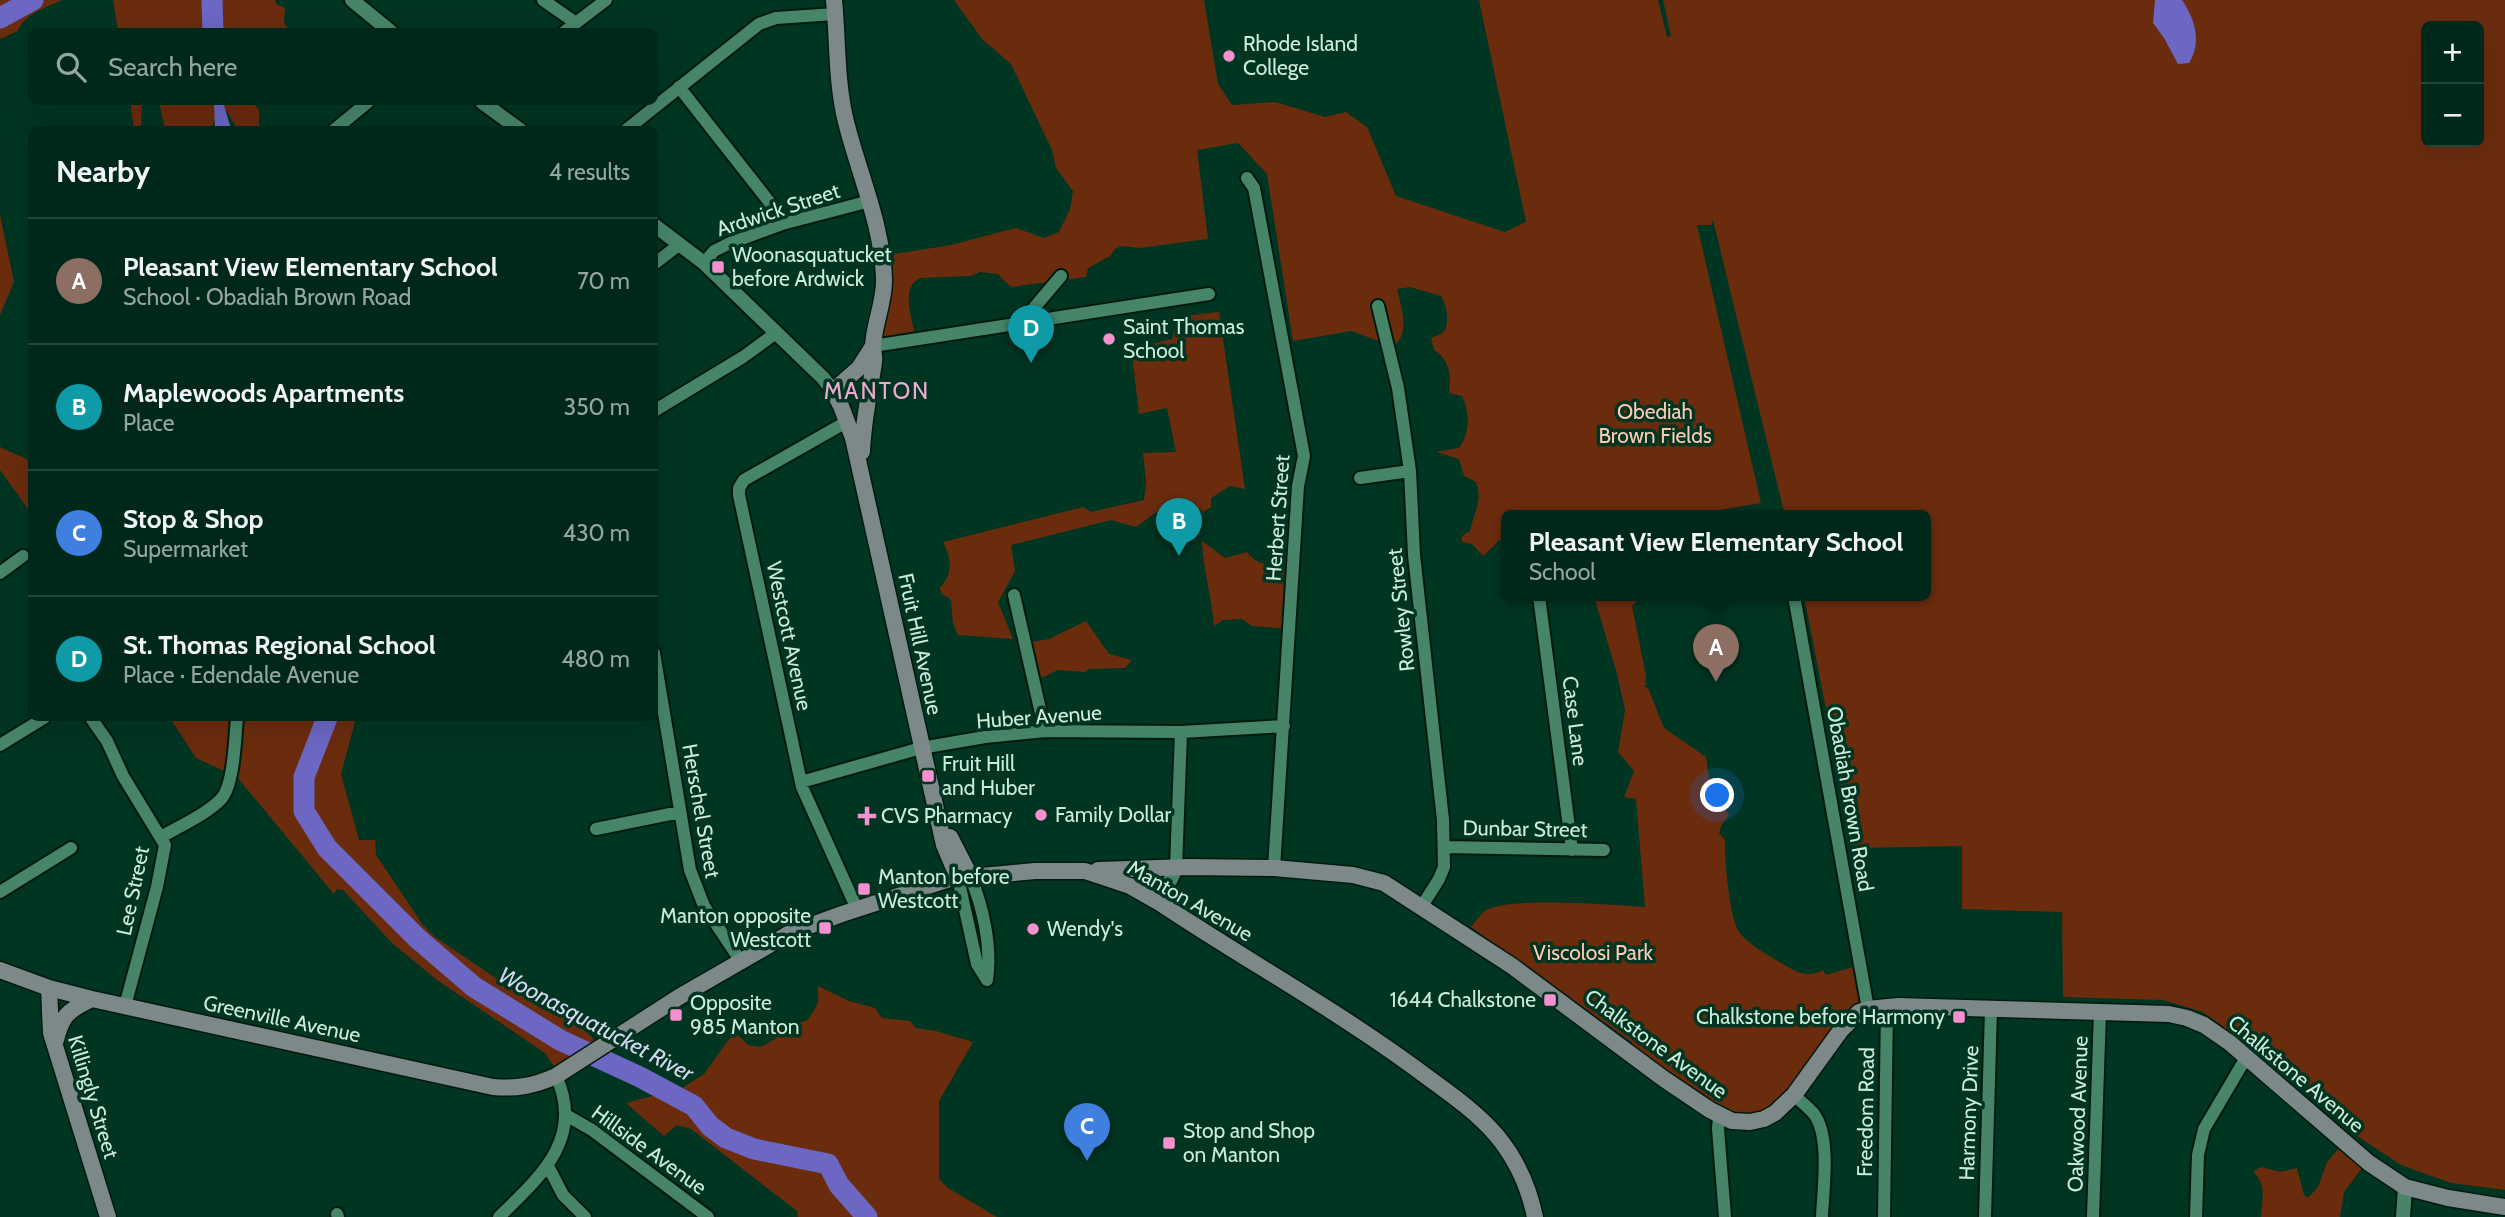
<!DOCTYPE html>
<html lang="en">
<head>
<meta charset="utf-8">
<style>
	:root { --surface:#00281a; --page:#0e3427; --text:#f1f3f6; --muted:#95a6a2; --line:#224439; --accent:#f690cf }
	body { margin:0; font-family:Cabin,sans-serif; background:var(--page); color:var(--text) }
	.controls { position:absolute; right:21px; top:21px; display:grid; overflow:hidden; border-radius:10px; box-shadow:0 7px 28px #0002 }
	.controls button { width:63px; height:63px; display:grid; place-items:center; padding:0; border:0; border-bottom:2px solid var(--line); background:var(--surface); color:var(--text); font:35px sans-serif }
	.you { position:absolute; left:1718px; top:796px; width:24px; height:24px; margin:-18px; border:5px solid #fff; border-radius:50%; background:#1a73e8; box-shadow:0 0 0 10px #1a73e833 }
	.badge { display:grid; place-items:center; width:46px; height:46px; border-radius:50%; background:var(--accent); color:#fff; font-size:23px; font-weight:700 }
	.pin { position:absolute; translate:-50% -58px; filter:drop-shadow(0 2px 4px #0008) }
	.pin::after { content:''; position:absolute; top:37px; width:24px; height:21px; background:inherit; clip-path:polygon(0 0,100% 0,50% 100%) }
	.popup { position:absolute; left:1501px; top:510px; width:430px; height:91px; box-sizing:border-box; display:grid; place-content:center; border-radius:10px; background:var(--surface); filter:drop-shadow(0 2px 5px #0005); font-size:23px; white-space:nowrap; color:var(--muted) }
	.popup b { font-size:26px; color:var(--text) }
	.popup::after { content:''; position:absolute; left:50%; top:100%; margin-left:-14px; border:14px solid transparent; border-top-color:var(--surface) }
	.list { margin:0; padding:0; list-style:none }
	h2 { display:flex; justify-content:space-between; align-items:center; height:91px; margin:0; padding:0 28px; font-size:30px }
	h2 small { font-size:23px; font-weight:400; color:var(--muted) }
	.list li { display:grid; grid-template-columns:46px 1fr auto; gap:21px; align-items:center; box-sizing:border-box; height:126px; padding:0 28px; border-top:2px solid var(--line) }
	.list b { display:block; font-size:26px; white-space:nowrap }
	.list p { margin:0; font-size:23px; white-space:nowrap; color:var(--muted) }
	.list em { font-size:23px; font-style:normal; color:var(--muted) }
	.icon { flex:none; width:38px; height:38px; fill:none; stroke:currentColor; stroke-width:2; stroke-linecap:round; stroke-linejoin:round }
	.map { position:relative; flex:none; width:2505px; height:1217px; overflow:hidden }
	.search { position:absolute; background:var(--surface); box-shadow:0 7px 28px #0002; left:28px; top:28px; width:630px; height:77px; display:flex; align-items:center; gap:18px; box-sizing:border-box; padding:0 24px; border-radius:10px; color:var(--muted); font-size:26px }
	.panel { position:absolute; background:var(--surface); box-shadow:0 7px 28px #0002; left:28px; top:126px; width:630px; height:595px; border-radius:10px }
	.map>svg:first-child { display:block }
</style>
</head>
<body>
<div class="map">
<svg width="2505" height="1217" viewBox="0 0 2505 1217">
	<rect width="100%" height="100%" fill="#003522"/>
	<path fill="#6b2c0e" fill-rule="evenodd" d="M 0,0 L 62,0 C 47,7 24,14 18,31 L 0,39 Z
		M 113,0 L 275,0 L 276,4 L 285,8 L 284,23 L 290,31 L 118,31 Z
		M 954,0 L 1204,0 L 1218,84 L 1232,105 L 1275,102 L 1325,117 L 1346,112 L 1367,127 L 1396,196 L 1505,232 L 1526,222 L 1479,0 L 1658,0 L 1667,37 L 1671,36 L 1663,0 L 2505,0 L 2505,1190 L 2451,1183 L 2401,1165 L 2354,1134 L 2262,1055 L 2203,1012 L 2163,1000 L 2063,997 L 2062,912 L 1962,909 L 1962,846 L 1853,848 L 1804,596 L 1926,596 L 1926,516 L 1785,516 L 1713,220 L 1711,225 L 1697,225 L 1761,503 L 1685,516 L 1506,516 L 1506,538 L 1502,538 L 1483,556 L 1472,544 L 1462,542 L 1462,536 L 1470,531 C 1474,512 1483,501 1476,482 L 1464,476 L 1459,459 L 1436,452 L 1459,448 C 1470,434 1470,412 1462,396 L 1449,393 C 1451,375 1450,360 1434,350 L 1431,338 C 1435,336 1440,335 1443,332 C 1451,324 1446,304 1441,296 L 1410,287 L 1397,289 C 1401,307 1411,334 1393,346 L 1351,331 L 1293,341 L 1267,174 L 1238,143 L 1197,150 L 1208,239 L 1139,248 L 1121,246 L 1115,249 L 1110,256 L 1088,268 L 1086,277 L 1011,287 L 998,274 L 980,272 L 971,276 L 921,278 C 898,286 914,324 916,340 L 880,346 L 894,254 L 951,245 L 1016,228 L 1044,238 L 1059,232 L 1070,209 L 1073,191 L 1056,168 L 1052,150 L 1011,64 L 982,39 ZM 2426,26 L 2479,26 L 2479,142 L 2426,142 Z
		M 130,102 L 142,102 L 141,129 L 134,129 Z
		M 159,102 L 253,102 L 259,110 L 259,129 L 237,129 L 227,111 L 217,115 L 211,129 L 162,129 L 164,124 Z
		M 0,215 L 14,282 L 0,315 Z
		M 1219,312 L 1245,489 L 1230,486 L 1211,498 L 1211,507 L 1203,512 L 1197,509 L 1155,513 L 1136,527 L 1111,520 L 1011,545 L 1015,571 L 998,602 L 1013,639 L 958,635 L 953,623 L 951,600 L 941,593 L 940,587 C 954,574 951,557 943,542 L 1083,507 L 1091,512 L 1144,500 L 1146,481 L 1143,453 L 1176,452 L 1167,408 L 1139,414 L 1132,355 L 1150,344 L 1172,339 L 1177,317 Z
		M 0,447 L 31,461 L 31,513 L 0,470 Z
		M 1202,541 L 1225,558 L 1247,552 C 1258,568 1276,565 1295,566 L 1291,629 L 1252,626 L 1242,619 L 1223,620 L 1214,626 C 1212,597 1203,570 1202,541 Z
		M 1594,596 L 1653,596 L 1638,600 L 1632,606 L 1646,676 L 1645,682 L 1647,683 L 1644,687 L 1648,688 L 1664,728 L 1706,757 L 1710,785 L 1729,815 L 1721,826 L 1719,833 L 1725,840 C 1724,857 1730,920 1739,932 C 1750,946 1768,955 1783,964 C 1798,973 1807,978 1823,970 L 1826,975 L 1860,965 L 1870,1013 L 1859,1018 L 1798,1093 L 1743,1123 L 1631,1048 L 1632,1042 L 1471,927 C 1475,922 1480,915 1485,911 C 1506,896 1615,905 1645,907 L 1636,799 L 1624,797 L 1634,771 L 1618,752 L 1625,710 L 1617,674 Z
		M 1086,621 L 1109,654 L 1132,660 L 1125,668 L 1089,669 L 1085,672 L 1058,670 L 1041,678 L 1032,642 L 1049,639 Z
		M 170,718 L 356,718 L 341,774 L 359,840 L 375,840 L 376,855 L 423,925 L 435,937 L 542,1009 L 577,1022 L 601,1047 L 561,1077 L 545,1053 L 437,980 L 392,943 L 343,890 L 337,889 L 334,894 L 237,777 L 196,758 Z
		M 818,986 L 849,1001 L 875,1008 L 882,1018 L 910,1021 L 916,1028 L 936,1031 L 973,1042 L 939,1101 L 939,1179 L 948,1188 L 997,1217 L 798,1217 L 797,1211 L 691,1129 L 677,1125 L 664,1136 L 626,1103 L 682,1088 L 704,1074 L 732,1035 L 737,1034 L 748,1045 L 761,1047 L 780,1036 L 788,1026 L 808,1020 L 818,1003 Z
		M 2342,1145 L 2365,1164 L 2344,1192 L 2340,1217 L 2261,1217 C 2262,1201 2267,1183 2253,1172 L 2261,1167 L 2281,1172 L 2297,1168 L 2304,1195 L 2308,1198 L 2318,1187 L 2327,1162 Z"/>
	<path fill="#6b67c3" d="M 2155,0 L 2182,0 C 2195,19 2202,42 2189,63 L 2178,64 L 2164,38 L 2153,23 Z
		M 214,102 L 223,102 L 231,129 L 215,129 Z"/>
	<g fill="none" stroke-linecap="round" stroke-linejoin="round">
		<path stroke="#6b67c3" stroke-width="21" d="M 212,0 L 213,32
			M 0,18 L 33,0
			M 327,718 L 304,777 L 304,811 L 327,848 L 417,938 L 474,987 L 560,1040 L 640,1077 L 694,1106 L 710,1126 L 726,1138 L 754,1149 L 828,1164 L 839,1185 L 867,1217"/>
		<defs>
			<path id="minor" d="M 543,0 L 576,23
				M 564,32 L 606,0
				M 679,87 L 774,208 L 782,224
				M 334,130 L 368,102
				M 626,130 L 759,24 L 776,18 L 835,14
				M 1247,178 L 1254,188 L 1304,456 L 1298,486 L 1274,868
				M 704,263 L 714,251 L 728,244 L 782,224 L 870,201
				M 654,264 L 680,244
				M 1378,306 L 1398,388 L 1410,471 L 1414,555 L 1443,820 L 1444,867 L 1439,879 L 1422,906
				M 1022,322 L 1061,276
				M 873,346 L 1209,294
				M 654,411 L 743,357 L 776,333
				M 848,421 L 744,480 L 739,488 L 739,495 L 802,787 L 857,909
				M 1360,478 L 1410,471
				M 0,573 L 23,556
				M 1014,595 L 1045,731
				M 1539,596 L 1572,850
				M 1794,596 L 1868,1009
				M 654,653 L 690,870 L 704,906 L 742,963
				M 91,718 L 107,741 L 123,776 L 165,845 L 157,887 L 125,1006
				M 0,745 L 44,718
				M 801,782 L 921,748 L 985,737 L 1045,731 L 1181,732 L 1284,726
				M 596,829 L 680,812
				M 161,837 C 178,827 209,813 222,798 C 234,783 235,738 237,718
				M 1445,847 L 1604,850
				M 1176,868 L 1181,732
				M 970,876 C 983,906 992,947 987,980
				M 958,878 L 977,964 L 987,980
				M 0,892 L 71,848
				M 1794,1095 C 1800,1101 1808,1107 1814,1114 C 1831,1137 1823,1189 1822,1217
				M 566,1115 L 592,1130 L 708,1217
				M 1719,1116 L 1718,1129 L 1725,1217
				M 548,1166 L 563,1195 L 585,1217
				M 337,1214 L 338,1217
				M 499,1217 C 540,1177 585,1138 556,1076
				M 1884,1217 L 1887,1007
				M 1985,1217 L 1991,1009
				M 2093,1217 L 2100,1012
				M 2196,1217 L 2198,1155 L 2204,1129 L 2247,1056"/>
			<path id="tertiary" d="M 352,0 L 391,32
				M 482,102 L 520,130
				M 654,225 L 704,263 L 823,378 L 833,391
				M 1160,903 L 1176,868
				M 2403,1217 L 2405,1187"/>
			<path id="secondary" d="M 834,0 C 838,41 836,82 846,122 C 859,174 882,224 884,278 C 885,301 874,323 873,346 C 873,352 875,357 874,362 C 870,392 863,421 862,452
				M 873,346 L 859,368 L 833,391 L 841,406 L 853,438 L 944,845 L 958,878
				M 950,837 L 970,876
				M 1098,870 L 1187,867 L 1274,868 L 1353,875 L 1384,883 L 1512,966 L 1664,1079 L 1710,1110 L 1732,1121 L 1750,1122 L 1764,1119 L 1775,1113 L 1794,1095 L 1841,1030 L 1859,1012 L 1868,1009 L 1898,1006 L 2169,1014 L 2187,1018 L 2204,1025 L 2230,1043 L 2369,1163 L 2405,1187 L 2448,1198 L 2505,1207
				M 0,970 L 49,988 L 92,999 L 493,1087 C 516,1089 534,1086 556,1076 L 679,997 L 790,933 L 842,914 L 950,879 L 1035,871 L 1085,871 L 1130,886 L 1160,903 C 1244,959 1333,1008 1415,1068 C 1443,1089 1474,1109 1497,1136 C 1516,1159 1529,1188 1535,1217
				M 49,988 L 51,1033 L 108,1217
				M 55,1043 C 62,1016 66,1011 92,999"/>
		</defs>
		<use href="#minor" stroke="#001a0e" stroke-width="16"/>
		<use href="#tertiary" stroke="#001a0e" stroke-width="18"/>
		<use href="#secondary" stroke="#001a0e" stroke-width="19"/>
		<use href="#minor" stroke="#478569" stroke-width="12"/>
		<use href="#tertiary" stroke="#478569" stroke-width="14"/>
		<use href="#secondary" stroke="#7d8888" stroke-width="16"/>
	</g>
	<g fill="#f690cf" stroke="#003522" stroke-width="2.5">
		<circle cx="1229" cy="56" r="7"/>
		<rect x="711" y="260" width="14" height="14" rx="3.5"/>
		<circle cx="1109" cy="339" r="7"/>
		<rect x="921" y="769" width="14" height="14" rx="3.5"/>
		<circle cx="1041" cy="815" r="7"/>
		<path d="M863.5 805.5h7v7h7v7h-7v7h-7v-7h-7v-7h7z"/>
		<rect x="857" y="882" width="14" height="14" rx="3.5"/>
		<rect x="818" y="921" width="14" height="14" rx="3.5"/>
		<circle cx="1033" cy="929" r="7"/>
		<rect x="1543" y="993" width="14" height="14" rx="3.5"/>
		<rect x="669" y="1008" width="14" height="14" rx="3.5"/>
		<rect x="1952" y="1010" width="14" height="14" rx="3.5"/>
		<rect x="1162" y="1136" width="14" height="14" rx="3.5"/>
	</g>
	<g text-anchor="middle" stroke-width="7" stroke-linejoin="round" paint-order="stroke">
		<g font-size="21" fill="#ccebdb" stroke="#003522" text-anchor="start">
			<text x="1243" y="51">Rhode Island<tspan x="1243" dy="24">College</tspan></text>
			<text x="732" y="262">Woonasquatucket<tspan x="732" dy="24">before Ardwick</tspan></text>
			<text x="1123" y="334">Saint Thomas<tspan x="1123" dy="24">School</tspan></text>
			<text x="942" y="771">Fruit Hill<tspan x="942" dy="24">and Huber</tspan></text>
			<text x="1055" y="822">Family Dollar</text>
			<text x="881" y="823">CVS Pharmacy</text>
			<text x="878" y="884">Manton before<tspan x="878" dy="24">Westcott</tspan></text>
			<text x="811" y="923" text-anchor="end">Manton opposite<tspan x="811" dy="24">Westcott</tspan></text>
			<text x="1047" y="936">Wendy's</text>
			<text x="1536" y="1007" text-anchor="end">1644 Chalkstone</text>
			<text x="690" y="1010">Opposite<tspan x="690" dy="24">985 Manton</tspan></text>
			<text x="1945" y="1024" text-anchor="end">Chalkstone before Harmony</text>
			<text x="1183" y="1138">Stop and Shop<tspan x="1183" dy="24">on Manton</tspan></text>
		</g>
		<g font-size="21" fill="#ccebdb" stroke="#003522">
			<text transform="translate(778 210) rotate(-18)" y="7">Ardwick Street</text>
			<text transform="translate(1278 518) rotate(-86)" y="7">Herbert Street</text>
			<text transform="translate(1401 610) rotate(-96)" y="7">Rowley Street</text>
			<text transform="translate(789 636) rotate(78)" y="7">Westcott Avenue</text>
			<text transform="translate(920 644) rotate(78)" y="7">Fruit Hill Avenue</text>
			<text transform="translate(1039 717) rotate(-4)" y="7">Huber Avenue</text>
			<text transform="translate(1575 721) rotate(83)" y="7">Case Lane</text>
			<text transform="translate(1850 799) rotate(80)" y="7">Obadiah Brown Road</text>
			<text transform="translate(701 811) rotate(80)" y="7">Herschel Street</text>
			<text transform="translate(1525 829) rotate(1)" y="7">Dunbar Street</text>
			<text transform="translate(133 891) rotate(-78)" y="7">Lee Street</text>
			<text transform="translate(1190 901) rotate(30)" y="7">Manton Avenue</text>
			<text transform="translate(282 1019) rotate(12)" y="7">Greenville Avenue</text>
			<text transform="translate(1656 1044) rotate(36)" y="7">Chalkstone Avenue</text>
			<text transform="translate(2296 1074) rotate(40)" y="7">Chalkstone Avenue</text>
			<text transform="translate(93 1097) rotate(73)" y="7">Killingly Street</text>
			<text transform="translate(1866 1112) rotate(-89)" y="7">Freedom Road</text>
			<text transform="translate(1969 1113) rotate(-88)" y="7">Harmony Drive</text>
			<text transform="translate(2078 1114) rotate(-88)" y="7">Oakwood Avenue</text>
			<text transform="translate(649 1150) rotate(36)" y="7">Hillside Avenue</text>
		</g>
		<g font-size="21" fill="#fec9b3" stroke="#003522">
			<text x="1655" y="419">Obediah<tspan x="1655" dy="24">Brown Fields</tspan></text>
			<text x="1593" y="960">Viscolosi Park</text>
		</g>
		<g font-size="23" letter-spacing="2" fill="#f1a9d4" stroke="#003522">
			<text x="877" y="399">MANTON</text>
		</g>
		<g font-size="23" font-style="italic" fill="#d6d7f0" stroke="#003522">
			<text transform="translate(596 1024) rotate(28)" y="8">Woonasquatucket River</text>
		</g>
	</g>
</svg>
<div class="controls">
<button>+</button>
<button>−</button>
</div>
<div class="you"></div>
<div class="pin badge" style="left:1716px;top:682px;background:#8d6e63">A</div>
<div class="popup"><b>Pleasant View Elementary School</b>School</div>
<div class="pin badge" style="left:1179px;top:556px;background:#0f9aa8">B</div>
<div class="pin badge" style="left:1087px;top:1161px;background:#3f7fe0">C</div>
<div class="pin badge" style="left:1031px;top:363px;background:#0f9aa8">D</div>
<div class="search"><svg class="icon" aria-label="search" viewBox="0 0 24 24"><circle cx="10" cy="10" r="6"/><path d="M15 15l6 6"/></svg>Search here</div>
<section class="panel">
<h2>Nearby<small>4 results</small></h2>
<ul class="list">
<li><span class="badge" style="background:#8d6e63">A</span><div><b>Pleasant View Elementary School</b><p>School · Obadiah Brown Road</p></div><em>70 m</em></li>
<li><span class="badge" style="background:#0f9aa8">B</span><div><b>Maplewoods Apartments</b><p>Place</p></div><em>350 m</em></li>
<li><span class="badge" style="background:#3f7fe0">C</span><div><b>Stop &amp; Shop</b><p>Supermarket</p></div><em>430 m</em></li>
<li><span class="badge" style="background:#0f9aa8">D</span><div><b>St. Thomas Regional School</b><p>Place · Edendale Avenue</p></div><em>480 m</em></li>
</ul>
</section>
</div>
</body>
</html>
